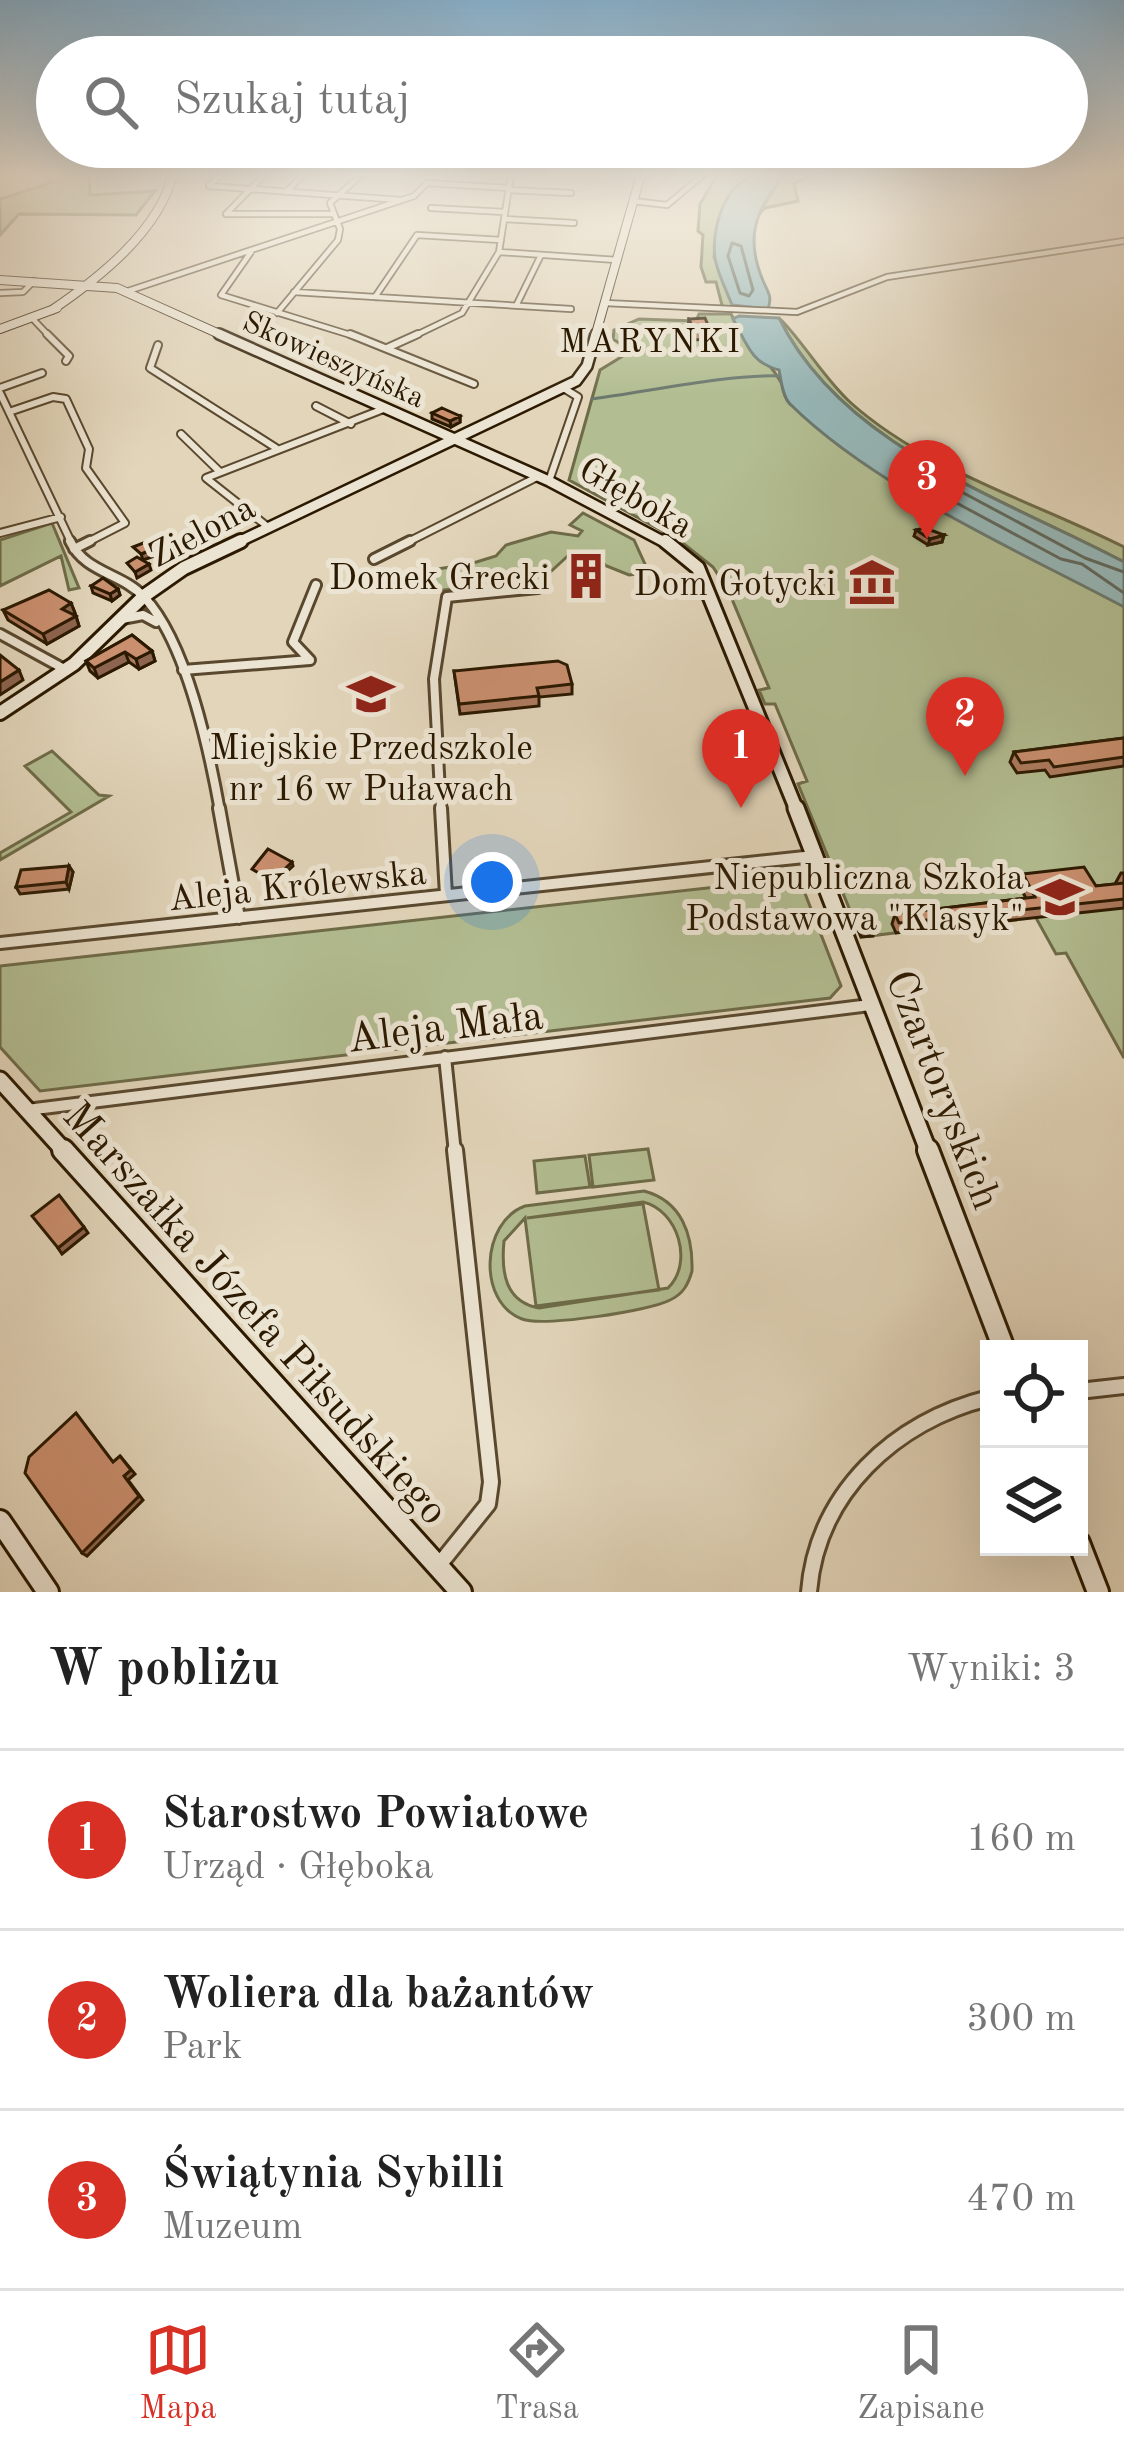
<!DOCTYPE html>
<html lang="pl">
<head>
<meta charset="utf-8">
<style>
	:root { --surface:#fff; --page:#f2f2f2; --text:#222; --muted:#767676; --line:#e0e0e0; --accent:#d93025 }
	body { margin:0; font-family:"Old Standard TT",serif; background:var(--page); color:var(--text) }
	.controls { position:absolute; right:36px; bottom:36px; display:grid; overflow:hidden; border-radius:0px; box-shadow:0 12px 48px #0002 }
	.controls button { width:108px; height:108px; display:grid; place-items:center; padding:0; border:0; border-bottom:3px solid var(--line); background:var(--surface); color:var(--text); font:60px sans-serif }
	.you { position:absolute; left:492px; top:882px; width:42px; height:42px; margin:-30px; border:9px solid #fff; border-radius:50%; background:#1a73e8; box-shadow:0 0 0 18px #1a73e833 }
	.badge { display:grid; place-items:center; width:78px; height:78px; border-radius:50%; background:var(--accent); color:#fff; font-size:39px; font-weight:700 }
	.pin { position:absolute; translate:-50% -99px; filter:drop-shadow(0 3px 6px #0008) }
	.pin::after { content:''; position:absolute; top:63px; width:42px; height:36px; background:inherit; clip-path:polygon(0 0,100% 0,50% 100%) }
	.list { margin:0; padding:0; list-style:none }
	h2 { display:flex; justify-content:space-between; align-items:center; height:156px; margin:0; padding:0 48px; font-size:51px }
	h2 small { font-size:39px; font-weight:400; color:var(--muted) }
	.list li { display:grid; grid-template-columns:78px 1fr auto; gap:36px; align-items:center; box-sizing:border-box; height:180px; padding:0 48px; border-top:3px solid var(--line) }
	.list b { display:block; font-size:45px; white-space:nowrap }
	.list p { margin:0; font-size:39px; white-space:nowrap; color:var(--muted) }
	.list em { font-size:39px; font-style:normal; color:var(--muted) }
	.icon { flex:none; width:66px; height:66px; fill:none; stroke:currentColor; stroke-width:2; stroke-linecap:round; stroke-linejoin:round }
	.map { position:relative; flex:none; width:1124px; height:1592px; overflow:hidden }
	.search { position:absolute; background:var(--surface); box-shadow:0 12px 48px #0002; left:36px; right:36px; top:36px; height:132px; display:flex; align-items:center; gap:30px; box-sizing:border-box; padding:0 42px; border-radius:66px; color:var(--muted); font-size:45px }
	.sheet { height:696px; background:var(--surface) }
	nav { display:flex; justify-content:space-around; align-items:center; box-sizing:border-box; height:168px; border-top:3px solid var(--line); background:var(--surface); font-size:33px; color:var(--muted) }
	nav a { display:grid; justify-items:center; gap:6px }
	nav .on { color:var(--accent) }
	.map>svg:first-child { display:block }
</style>
</head>
<body>
<div class="map">
<svg width="1124" height="1592" viewBox="0 0 1124 1592">
	<rect width="100%" height="100%" fill="#e2d5ba"/>
	<filter id="stains"><feTurbulence type="fractalNoise" baseFrequency=".00167" numOctaves="4"/><feColorMatrix values="0 0 0 0 .2 0 0 0 0 .09 0 0 0 0 .02 0 0 0 .5 -.17"/></filter>
	<radialGradient id="worn" r=".72"><stop offset=".6" stop-color="#630" stop-opacity="0"/><stop offset="1" stop-color="#630" stop-opacity=".3"/></radialGradient>
	<path fill="#b2bd91" stroke="#6e6b48" stroke-width="3" fill-rule="evenodd" d="M 42,174 L 89,174 L 90,195 L 155,191 L 136,215 L 19,214 L 0,235 L 0,199 L 54,182 Z
		M 718,174 L 814,174 L 794,184 L 798,201 L 765,208 L 756,217 L 775,188 L 718,228 L 714,257 L 739,308 L 723,309 L 716,282 L 706,282 L 701,267 L 703,235 L 698,231 L 700,204 Z
		M 699,314 L 731,314 C 750,354 778,362 790,404 L 1124,595 L 1124,1058 L 1066,953 L 1056,954 L 1035,916 L 861,937 L 798,784 L 807,781 L 775,704 L 765,704 L 759,690 L 769,688 L 729,592 L 713,567 L 679,540 L 569,480 L 600,370 L 631,351 L 613,339 L 614,330 L 639,319 L 696,321 Z
		M 779,318 C 800,337 824,379 851,403 C 926,470 1035,502 1124,547 L 1124,562 C 1005,499 842,447 779,318 Z
		M 583,513 L 634,540 L 649,573 L 629,575 L 572,552 L 544,578 L 533,576 L 525,583 L 420,592 L 391,576 L 470,564 L 496,556 L 506,545 L 551,532 L 578,536 L 582,531 L 570,525 Z
		M 52,523 L 79,588 L 69,590 L 61,556 L 0,586 L 0,540 Z
		M 52,751 L 99,795 L 109,796 L 0,860 L 0,853 L 71,812 L 25,766 Z
		M 799,878 L 841,986 L 830,998 L 40,1091 L 0,1047 L 0,966 Z
		M 648,1149 L 654,1180 L 593,1187 L 589,1155 Z
		M 585,1156 L 590,1187 L 537,1193 L 534,1161 Z
		M 644,1191 C 682,1201 693,1235 692,1271 C 688,1285 683,1294 670,1300 C 650,1311 543,1327 522,1319 C 477,1302 481,1222 525,1206 ZM 643,1202 C 678,1210 694,1263 668,1288 L 539,1308 C 505,1302 501,1272 504,1241 L 525,1218 L 536,1306 L 659,1290 L 643,1204 L 527,1218 Z"/>
	<path fill="#96b7b8" stroke="#6b786e" stroke-width="3" d="M 755,176 L 782,178 C 754,212 745,240 764,283 C 769,294 772,297 768,309 L 732,305 C 727,292 717,272 715,258 C 711,230 724,183 755,176 Z
		M 739,316 L 779,318 C 842,447 1005,499 1124,562 L 1124,607 C 1019,551 875,488 790,404 C 782,396 781,379 779,370 C 751,363 747,344 733,319 Z"/>
	<g fill="none" stroke-linecap="round" stroke-linejoin="round">
		<path stroke="#60685c" stroke-width="3" d="M 732,243 L 741,246 L 753,290 L 749,296 L 740,293 L 728,256 Z
			M 1124,572 L 1085,558 L 943,482 L 935,485 L 938,493 L 1061,559 L 1082,564 L 1124,593"/>
		<path stroke="#6b786e" stroke-width="3" d="M 778,176 L 794,174
			M 592,399 C 648,392 727,374 780,376"/>
		<defs>
			<path id="street-far4" d="M 511,174 L 499,252 L 617,260
				M 209,186 L 401,200
				M 209,186 L 221,174
				M 508,190 L 571,193
				M 286,192 L 301,177
				M 633,201 L 667,205 L 704,174
				M 431,208 L 505,212
				M 226,214 L 333,214
				M 226,214 L 265,174
				M 504,219 L 574,223
				M 251,252 L 221,295 L 357,337
				M 125,292 L 414,196 L 427,183 L 509,188
				M 294,292 L 571,309
				M 0,293 L 23,292 L 34,281
				M 375,297 L 417,235 L 501,240
				M 605,303 L 797,312 L 887,277 L 1124,241
				M 517,304 L 541,255
				M 277,313 L 338,240 L 340,229 L 330,203 L 362,174
				M 32,318 L 50,337
				M 412,337 L 462,313 L 499,252"/>
			<path id="street-far3" d="M 47,334 L 69,356 L 66,361
				M 350,334 L 474,384
				M 158,345 L 150,368 L 276,448
				M 387,348 L 418,334
				M 0,388 L 42,373
				M 0,393 L 72,544
				M 316,406 L 351,424
				M 9,412 L 53,397 L 66,399 L 89,449 L 86,468 L 125,523 L 84,544
				M 181,434 L 219,471
				M 549,481 L 578,397 L 565,389
				M 268,527 L 206,478 L 386,408
				M 0,533 L 61,517
				M 404,544 L 539,476"/>
			<path id="street-far2" d="M 70,541 C 85,573 122,573 144,597 C 187,643 209,750 220,811
				M 74,549 L 90,541
				M 374,559 L 410,541
				M 122,619 L 143,615 L 156,622
				M 0,634 L 66,670
				M 183,670 L 310,660 L 293,642 L 316,585
				M 441,811 L 434,679 L 447,597 L 538,588"/>
			<path id="street-far1" d="M 219,808 L 239,918
				M 441,808 L 446,895
				M 0,943 L 814,856
				M 445,1057 L 455,1153
				M 27,1110 L 870,1005"/>
			<path id="street" d="M 1079,1391 L 1124,1386
				M 439,1565 L 488,1504 L 491,1482 L 455,1150
				M 809,1592 C 817,1493 895,1421 989,1398"/>
			<path id="secondary-far4" d="M 0,280 L 117,288 L 226,337
				M 52,310 C 99,278 159,231 173,174
				M 0,329 L 57,308
				M 595,337 L 641,174"/>
			<path id="secondary-far3" d="M 219,334 L 549,481 L 668,544
				M 234,544 L 576,381 L 587,366 L 596,334"/>
			<path id="secondary-far2" d="M 665,541 L 698,568 L 797,811
				M 0,713 L 74,664 L 144,596 L 184,568 L 241,541"/>
			<path id="secondary-far1" d="M 796,808 L 929,1153
				M 0,1080 L 66,1153"/>
			<path id="secondary" d="M 63,1150 L 461,1592
				M 928,1150 L 1004,1349
				M 0,1521 L 48,1592
				M 1079,1543 L 1098,1592"/>
		</defs>
		<use href="#street-far4" stroke="#59482e" stroke-width="8"/>
		<use href="#street-far3" stroke="#59482e" stroke-width="10"/>
		<use href="#street-far2" stroke="#59482e" stroke-width="14"/>
		<use href="#street-far1" stroke="#59482e" stroke-width="16"/>
		<use href="#street" stroke="#59482e" stroke-width="20"/>
		<use href="#secondary-far4" stroke="#2b1900" stroke-width="10"/>
		<use href="#secondary-far3" stroke="#2b1900" stroke-width="14"/>
		<use href="#secondary-far2" stroke="#2b1900" stroke-width="18"/>
		<use href="#secondary-far1" stroke="#2b1900" stroke-width="21"/>
		<use href="#secondary" stroke="#2b1900" stroke-width="26"/>
		<use href="#street-far4" stroke="#ece4d2" stroke-width="4.5"/>
		<use href="#street-far3" stroke="#ece4d2" stroke-width="6"/>
		<use href="#street-far2" stroke="#ece4d2" stroke-width="8"/>
		<use href="#street-far1" stroke="#ece4d2" stroke-width="10"/>
		<use href="#street" stroke="#ece4d2" stroke-width="14"/>
		<use href="#secondary-far4" stroke="#ece4d2" stroke-width="8"/>
		<use href="#secondary-far3" stroke="#ece4d2" stroke-width="9"/>
		<use href="#secondary-far2" stroke="#ece4d2" stroke-width="12"/>
		<use href="#secondary-far1" stroke="#ece4d2" stroke-width="15"/>
		<use href="#secondary" stroke="#ece4d2" stroke-width="20"/>
	</g>
	<path fill="#ae7b5f" stroke="#2b1900" stroke-width="3" d="M 689,319 L 710,330 L 709,339 L 694,340 L 688,327 Z
		M 432,413 L 460,416 L 460,422 L 451,427 L 432,419 Z
		M 916,530 L 944,535 L 942,542 L 928,545 L 914,536 Z
		M 570,562 L 603,564 L 603,577 L 594,584 L 570,575 Z
		M 91,586 L 118,589 L 120,595 L 112,601 L 93,593 Z
		M 71,603 L 75,613 L 73,615 L 76,616 L 79,626 L 47,644 L 8,620 L 3,610 Z
		M 132,635 L 152,651 L 155,661 L 139,669 L 129,662 L 98,678 L 90,671 L 86,661 Z
		M 454,671 L 572,684 L 572,694 L 539,697 L 539,706 L 460,714 Z
		M 1124,738 L 1124,766 L 1050,777 L 1045,770 L 1017,773 L 1010,762 L 1014,752 Z
		M 69,866 L 73,872 L 69,889 L 20,894 L 16,887 Z
		M 1121,873 L 1124,873 L 1124,908 L 896,933 L 892,924 L 895,914 L 1026,898 L 1018,884 L 1023,874 L 1096,886 L 1115,884 Z
		M 854,914 L 874,932 L 873,936 L 861,937 L 853,917 Z"/>
	<path fill="#8d644e" stroke="#2b1900" stroke-width="3" d="M 460,416 L 460,422 L 451,427 L 450,421 Z
		M 944,535 L 942,542 L 928,545 L 930,539 Z
		M 164,545 L 166,552 L 143,560 L 141,554 Z
		M 149,564 L 151,570 L 137,578 L 135,572 Z
		M 603,564 L 603,577 L 594,584 L 594,571 Z
		M 118,589 L 120,595 L 112,601 L 110,594 Z
		M 71,603 L 75,613 L 66,618 L 62,609 Z
		M 76,616 L 79,626 L 47,644 L 43,634 Z
		M 152,651 L 155,661 L 139,669 L 136,659 Z
		M 125,652 L 129,662 L 98,678 L 94,668 Z
		M 19,670 L 23,680 L 0,695 L 0,682 Z
		M 292,862 L 293,866 L 273,884 L 272,881 Z
		M 69,866 L 73,872 L 69,889 L 66,882 Z
		M 84,1227 L 88,1233 L 62,1254 L 58,1248 Z
		M 120,1456 L 135,1474 L 128,1480 L 143,1500 L 87,1556 L 82,1553 L 124,1476 Z"/>
	<path fill="#ca8f6f" stroke="#2b1900" stroke-width="3" d="M 705,318 L 710,330 L 694,331 L 689,319 Z
		M 442,408 L 460,416 L 450,421 L 432,413 Z
		M 925,528 L 944,535 L 930,539 L 916,530 Z
		M 156,538 L 164,545 L 141,554 L 133,547 Z
		M 579,554 L 603,564 L 594,571 L 570,562 Z
		M 137,557 L 149,564 L 135,572 L 127,563 Z
		M 103,578 L 118,589 L 110,594 L 91,586 Z
		M 49,590 L 71,603 L 62,609 L 76,616 L 43,634 L 3,610 Z
		M 132,635 L 152,651 L 136,659 L 125,652 L 94,668 L 86,661 Z
		M 0,655 L 19,670 L 0,682 Z
		M 558,661 L 567,665 L 572,684 L 537,688 L 539,696 L 459,704 L 454,671 Z
		M 1124,738 L 1124,757 L 1054,767 L 1049,760 L 1021,763 L 1014,752 Z
		M 268,849 L 292,862 L 272,881 L 252,869 Z
		M 69,866 L 66,882 L 16,887 L 21,870 Z
		M 1084,867 L 1096,886 L 1124,883 L 1124,899 L 899,923 L 895,914 L 1035,897 L 1023,874 Z
		M 866,912 L 874,932 L 862,934 L 854,914 Z
		M 59,1195 L 84,1227 L 58,1248 L 32,1216 Z
		M 76,1413 L 113,1462 L 120,1456 L 131,1470 L 124,1476 L 139,1496 L 82,1553 L 25,1473 L 29,1457 Z"/>
	<linearGradient id="sky" x2="0" y2="1"><stop stop-color="#87b5d5"/><stop offset="0.44" stop-color="#f2ece0"/><stop offset="1" stop-color="#f2ece0" stop-opacity="0"/></linearGradient>
	<rect width="1124" height="396" fill="url(#sky)"/>
	<defs>
		<symbol id="building-bare" viewBox="-9 -9 18 18"><path d="M-4-6H4V6H1V3H-1V6H-4ZM-2.5-4.3h1.7v1.8h-1.7ZM.8-4.3h1.7v1.8H.8ZM-2.5-1h1.7V.8h-1.7ZM.8-1h1.7V.8H.8Z" fill="#8f2418" stroke="#ece4d2" stroke-width="2.5" paint-order="stroke"/></symbol>
		<symbol id="museum-bare" viewBox="-9 -9 18 18"><path d="M0-6L6-3V-2H-6V-3ZM-5-1h2V3h-2ZM-1-1h2V3h-2ZM3-1h2V3H3ZM-6 4H6V6H-6Z" fill="#8f2418" stroke="#ece4d2" stroke-width="2.5" paint-order="stroke"/></symbol>
		<symbol id="school-bare" viewBox="-9 -9 18 18"><path d="M0-5L7-2L0 1L-7-2ZM-4 1L0 2.5L4 1V4Q0 6-4 4Z" fill="#8f2418" stroke="#ece4d2" stroke-width="2.5" paint-order="stroke"/></symbol>
	</defs>
	<g fill-rule="evenodd">
		<use href="#building-bare" x="553" y="543" width="66" height="66"/>
		<use href="#museum-bare" x="839" y="549" width="66" height="66"/>
		<use href="#school-bare" x="338" y="661" width="66" height="66"/>
		<use href="#school-bare" x="1027" y="864" width="66" height="66"/>
	</g>
	<g text-anchor="middle" stroke-width="10" stroke-linejoin="round" paint-order="stroke">
		<g font-size="30" fill="#2b1900" stroke="#ece4d2">
			<text transform="translate(334 359) rotate(24)" y="10">Skowieszyńska</text>
		</g>
		<g font-size="33" letter-spacing="3" fill="#2b1900" stroke="#ece4d2">
			<text x="651" y="352">MARYNKI</text>
		</g>
		<g font-size="36" fill="#2b1900" stroke="#ece4d2">
			<text transform="translate(637 496) rotate(30)" y="13">Głęboka</text>
			<text transform="translate(201 530) rotate(-28)" y="13">Zielona</text>
			<text transform="translate(297 884) rotate(-6)" y="13">Aleja Królewska</text>
		</g>
		<g font-size="36" fill="#2b1900" stroke="#ece4d2" text-anchor="end">
			<text x="550" y="589">Domek Grecki</text>
			<text x="836" y="595">Dom Gotycki</text>
			<text x="371" y="759" text-anchor="middle">Miejskie Przedszkole<tspan x="371" dy="41">nr 16 w Puławach</tspan></text>
			<text x="1024" y="889">Niepubliczna Szkoła<tspan x="1024" dy="41">Podstawowa "Klasyk"</tspan></text>
		</g>
		<g font-size="42" fill="#2b1900" stroke="#ece4d2">
			<text transform="translate(445 1025) rotate(-7)" y="15">Aleja Mała</text>
			<text transform="translate(945 1089) rotate(69)" y="15">Czartoryskich</text>
			<text transform="translate(257 1312) rotate(48)" y="15">Marszałka Józefa Piłsudskiego</text>
		</g>
	</g>
	<rect width="100%" height="100%" filter="url(#stains)"/>
	<rect width="100%" height="100%" fill="url(#worn)"/>
</svg>
<div class="controls">
<button><svg class="icon" aria-label="locate" viewBox="0 0 24 24"><circle cx="12" cy="12" r="6"/><path d="M12 2v4M12 18v4M2 12h4M18 12h4"/></svg></button>
<button><svg class="icon" aria-label="layers" viewBox="0 0 24 24"><path d="M12 4l9 5-9 5-9-5zM3 14l9 5 9-5"/></svg></button>
</div>
<div class="you"></div>
<div class="pin badge" style="left:741px;top:808px">1</div>
<div class="pin badge" style="left:965px;top:776px">2</div>
<div class="pin badge" style="left:927px;top:539px">3</div>
<div class="search"><svg class="icon" aria-label="search" viewBox="0 0 24 24"><circle cx="10" cy="10" r="6"/><path d="M15 15l6 6"/></svg>Szukaj tutaj</div>
</div>
<section class="sheet">
<h2>W pobliżu<small>Wyniki: 3</small></h2>
<ul class="list">
<li><span class="badge">1</span><div><b>Starostwo Powiatowe</b><p>Urząd · Głęboka</p></div><em>160 m</em></li>
<li><span class="badge">2</span><div><b>Woliera dla bażantów</b><p>Park</p></div><em>300 m</em></li>
<li><span class="badge">3</span><div><b>Świątynia Sybilli</b><p>Muzeum</p></div><em>470 m</em></li>
</ul>
</section>
<nav>
<a class="on"><svg class="icon" aria-label="map" viewBox="0 0 24 24"><path d="M3 6l6-2 6 2 6-2v14l-6 2-6-2-6 2zM9 4v14M15 6v14"/></svg>Mapa</a>
<a><svg class="icon" aria-label="directions" viewBox="0 0 24 24"><path d="M12 3l9 9-9 9-9-9zM9 14v-3h6M13 9l2 2-2 2"/></svg>Trasa</a>
<a><svg class="icon" aria-label="saved" viewBox="0 0 24 24"><path d="M7 4h10v16l-5-4-5 4z"/></svg>Zapisane</a>
</nav>
</body>
</html>
